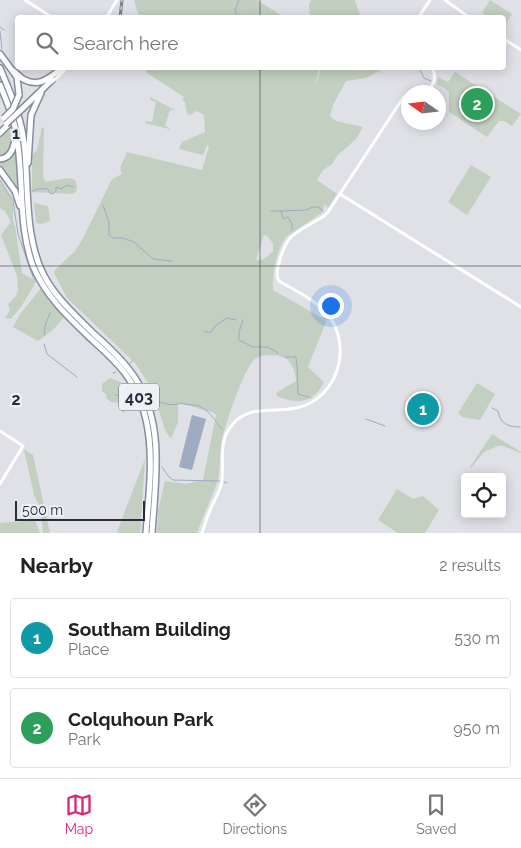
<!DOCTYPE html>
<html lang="en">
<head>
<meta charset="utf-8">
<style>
	:root { --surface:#fff; --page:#f2f2f2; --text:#222; --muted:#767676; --line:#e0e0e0; --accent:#db2777 }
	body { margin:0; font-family:Raleway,sans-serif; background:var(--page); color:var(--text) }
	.controls { position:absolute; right:15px; bottom:15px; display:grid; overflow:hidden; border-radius:5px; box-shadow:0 2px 12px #0003 }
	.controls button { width:45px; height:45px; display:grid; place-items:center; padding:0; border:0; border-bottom:1px solid var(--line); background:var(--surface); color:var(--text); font:25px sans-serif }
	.compass { position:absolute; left:401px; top:85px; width:45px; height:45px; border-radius:50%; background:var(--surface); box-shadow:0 2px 12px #0003; rotate:284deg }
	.scale { position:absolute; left:15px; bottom:12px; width:130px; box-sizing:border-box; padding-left:5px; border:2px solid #2a2e3b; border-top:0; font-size:14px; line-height:18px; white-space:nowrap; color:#2a2e3b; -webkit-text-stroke:4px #eef0f4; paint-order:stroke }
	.you { position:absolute; left:330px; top:305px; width:18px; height:18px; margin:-12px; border:4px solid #fff; border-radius:50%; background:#1a73e8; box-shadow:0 0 0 8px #1a73e833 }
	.badge { display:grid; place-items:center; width:32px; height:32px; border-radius:50%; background:var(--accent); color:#fff; font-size:16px; font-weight:700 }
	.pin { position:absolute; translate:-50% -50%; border:2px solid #fff; box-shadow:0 1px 5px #0006 }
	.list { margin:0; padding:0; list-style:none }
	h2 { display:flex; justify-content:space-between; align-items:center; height:65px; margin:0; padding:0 20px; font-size:21px }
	h2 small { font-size:16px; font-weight:400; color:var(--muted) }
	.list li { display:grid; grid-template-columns:32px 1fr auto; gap:15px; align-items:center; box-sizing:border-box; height:80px; margin:0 10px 10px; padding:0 10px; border:1px solid var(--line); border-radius:5px }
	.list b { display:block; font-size:19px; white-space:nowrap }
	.list p { margin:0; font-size:16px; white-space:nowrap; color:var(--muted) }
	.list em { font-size:16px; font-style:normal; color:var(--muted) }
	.icon { flex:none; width:28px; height:28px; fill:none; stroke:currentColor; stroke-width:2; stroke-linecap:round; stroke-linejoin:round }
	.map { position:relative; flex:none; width:521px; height:533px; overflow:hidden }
	.search { position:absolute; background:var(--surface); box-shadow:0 2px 12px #0003; left:15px; right:15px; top:15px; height:55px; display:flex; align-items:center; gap:12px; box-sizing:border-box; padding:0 18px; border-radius:5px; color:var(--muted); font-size:19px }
	.sheet { height:245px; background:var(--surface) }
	nav { display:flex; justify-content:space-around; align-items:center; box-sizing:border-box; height:70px; border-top:1px solid var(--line); background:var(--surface); font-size:14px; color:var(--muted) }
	nav a { display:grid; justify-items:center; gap:2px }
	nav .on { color:var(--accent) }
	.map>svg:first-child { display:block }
</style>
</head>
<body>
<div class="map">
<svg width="521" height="533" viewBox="0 0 521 533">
	<rect width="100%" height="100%" fill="#dfe1e6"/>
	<path fill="#c3cfc1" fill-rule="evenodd" d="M 134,0 L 257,0 L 284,17 L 139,17 Z
		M 311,0 L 355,0 L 360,15 L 359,17 L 310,17 L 309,4 Z
		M 490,0 L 512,14 L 504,27 L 504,18 L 489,17 L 482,13 Z
		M 146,68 L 319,68 L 315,87 L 321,68 L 385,68 L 366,78 L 346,81 L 333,105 L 330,116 L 336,121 L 363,127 L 356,139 L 338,155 L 332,164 L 323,170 L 317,180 L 337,194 L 328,208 L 324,204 L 323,212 L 286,237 C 276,252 272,272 273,290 L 320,317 L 327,319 L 308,367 L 324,382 C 314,403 297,405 277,396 L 276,393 L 296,381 C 296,374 292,361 285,358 C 278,354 261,354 255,359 C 244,367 225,426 222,440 C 219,454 221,469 217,483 C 211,500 203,516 197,533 L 157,533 L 158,511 L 165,481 L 186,484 L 203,480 L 216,415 L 214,413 L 180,403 L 178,404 L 178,422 L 171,439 L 165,430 L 158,408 L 152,410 L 143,390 L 148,383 L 135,363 L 67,298 L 54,273 L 55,270 L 75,251 L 83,238 L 112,179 L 122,174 L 120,168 L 127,152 L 202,170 L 209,146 L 207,145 L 203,155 L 179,149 L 182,142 L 205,132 L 204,115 L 197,111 L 190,115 L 187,114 L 185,102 L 182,100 L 184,97 L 147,73 ZM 264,235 L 267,236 L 273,243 L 273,251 C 268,256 264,261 256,260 Z
		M 455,72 L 521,114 L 512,126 L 504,121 L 499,121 L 487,137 L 449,112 L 449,92 L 443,87 L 437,85 L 438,77 L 448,82 Z
		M 150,97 L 175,110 L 170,110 L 165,126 L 170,128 L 169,129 L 145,123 L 146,121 L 152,122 L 156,102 L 150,100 Z
		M 11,125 C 15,142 16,149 0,158 L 0,135 Z
		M 42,127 L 44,128 L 43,177 L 45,181 C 55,183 66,175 75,180 L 77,187 L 76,192 L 72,194 L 32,192 L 32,155 L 37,150 Z
		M 16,143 L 20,198 L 0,168 L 0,160 C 11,160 12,152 16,143 Z
		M 471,165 L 491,177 L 467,215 L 448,202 Z
		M 0,182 C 4,188 10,194 12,201 C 15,210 11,218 15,226 L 22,273 L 32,279 L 36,276 L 37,280 L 21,307 L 11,319 L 5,318 L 10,310 L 8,304 L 16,296 L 18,290 L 17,276 L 1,235 L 11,222 L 5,211 L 0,208 Z
		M 34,203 L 48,206 L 50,221 L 41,224 L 36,223 Z
		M 42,287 L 64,317 L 53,330 L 38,341 L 13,327 L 20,314 Z
		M 110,378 L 120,382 L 125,387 L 126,397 L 117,403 L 111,402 L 107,399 L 106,394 L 102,391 L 102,384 Z
		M 477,383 L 495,394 L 480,420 L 462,417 L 458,413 Z
		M 492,434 L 521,452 L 521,453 L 503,446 L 498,446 L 484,452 L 471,468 L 470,467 Z
		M 24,449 L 33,455 L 50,533 L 43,533 L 41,509 L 34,495 Z
		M 145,459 L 140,533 L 118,533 L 117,532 Z
		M 397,489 L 413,499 L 423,496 L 439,510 L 425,533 L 398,533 L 378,520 Z
		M 35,520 L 40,533 L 0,533 L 0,523 Z"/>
	<path fill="#9eabc2" d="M 192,415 L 206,419 L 192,470 L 179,467 Z"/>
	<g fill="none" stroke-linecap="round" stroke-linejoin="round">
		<path stroke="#9eabc2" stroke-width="1" d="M 238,18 L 235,10 L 239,0
			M 245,18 L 250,15 L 258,18
			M 0,27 L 4,30
			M 0,31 L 2,49
			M 419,68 L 424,78 L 431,81
			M 0,180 L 13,201 L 18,234 L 33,277
			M 32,191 C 37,189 42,188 48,189 L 50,193 L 53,194 L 56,191 L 56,187 L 61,189 L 67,185 L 73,187
			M 103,205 L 109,222 L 109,235 L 113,238 L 123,238 L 134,242 L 153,259 L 172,261
			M 271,211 L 281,211 L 283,219 L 288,217 L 292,224 L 292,230
			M 281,211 L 306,210 L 313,207 L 318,207 L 323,211
			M 243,320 L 239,332 L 239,340 L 253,347 L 268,347 L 278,353
			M 205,331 L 210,333 L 215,326 L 227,318 L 236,320
			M 44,335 L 45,326 L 50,313
			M 44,344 L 47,354 L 77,377
			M 285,357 L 296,357 L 297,366
			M 130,364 L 132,361
			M 297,367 L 298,394 L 311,398
			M 113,373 L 116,372
			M 116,395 L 127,397 L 129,395
			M 150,396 C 159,403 171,407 181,403 C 186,405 188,404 193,405 C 203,405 210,414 216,421
			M 492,408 L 498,411 C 500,424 509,427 520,427
			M 121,410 L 124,412
			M 366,419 L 385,426
			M 217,423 L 222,429
			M 162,467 L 169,477 L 173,480 L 220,481
			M 224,482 L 227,483"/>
		<defs>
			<path id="highway" d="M 0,54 L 17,77 L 19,95
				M 0,68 C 10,93 21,116 24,143 C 29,184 24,227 40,267 C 51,294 74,314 94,334 C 110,348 126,363 137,381 C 165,427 155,483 152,533
				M 12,70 C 17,73 20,78 25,80 C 40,88 51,76 63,68
				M 0,85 C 7,102 15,120 17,139 C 24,181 18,226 33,266 C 45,295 67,316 89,337 C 101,348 114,359 124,372 C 160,418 150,478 146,533
				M 23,108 L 52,80
				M 0,133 L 8,125
				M 0,159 C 11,158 14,148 15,138
				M 28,163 L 31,115 L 41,93
				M 0,170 L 15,191 L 20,206"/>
		</defs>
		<use href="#highway" stroke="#888d9b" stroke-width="8"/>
		<path stroke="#fff" stroke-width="3" d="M 25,0 L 53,18
			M 445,0 L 470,18
			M 106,18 L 117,0
			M 418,18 L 430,0
			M 504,39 L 521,50
			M 52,82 L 67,68
			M 423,92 C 435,87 436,79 433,68
			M 340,194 L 521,307
			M 0,431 L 23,446 L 0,484
			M 202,533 C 205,525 207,516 211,508 C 215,499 221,490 222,480 C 224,461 218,441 232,425 C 252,401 281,416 306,405 C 342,389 351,341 326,312 C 314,299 294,290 279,281 C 273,273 284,244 291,237 C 298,230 315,222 324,216 L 328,212 L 399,104 L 403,98 L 408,94"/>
		<use href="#highway" stroke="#fff" stroke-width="5"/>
		<defs>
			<path id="rail" d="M 120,18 L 122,0"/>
		</defs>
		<use href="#rail" stroke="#7a7f8e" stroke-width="3"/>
		<use href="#rail" stroke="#eef0f4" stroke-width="1" stroke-dasharray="4" stroke-linecap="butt"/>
		<defs>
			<path id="highway-bridge" d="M 4,118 L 13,109 L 19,95
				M 6,124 L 23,108"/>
		</defs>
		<use href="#highway-bridge" stroke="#888d9b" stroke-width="8" stroke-linecap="butt"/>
		<use href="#highway-bridge" stroke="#fff" stroke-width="5"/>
	</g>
	<path fill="none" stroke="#2a2e3b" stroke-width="1" stroke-opacity="0.55" d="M 260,0 L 260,18M 260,68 L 260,533M 0,266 L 521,266"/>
	<g text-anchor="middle" stroke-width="4.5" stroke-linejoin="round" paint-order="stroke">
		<rect fill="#eef0f4" stroke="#656872" stroke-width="1" x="119" y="383.5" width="40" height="27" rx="4"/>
		<g font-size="16" font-weight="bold" fill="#2a2e3b">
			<text x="139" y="403">403</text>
		</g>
	</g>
	<g font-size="16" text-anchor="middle" font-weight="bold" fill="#2a2e3b" stroke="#eef0f4" stroke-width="4.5" stroke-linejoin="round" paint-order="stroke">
		<text x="16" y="139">1</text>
		<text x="16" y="405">2</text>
	</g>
</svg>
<div class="controls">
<button><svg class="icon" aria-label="locate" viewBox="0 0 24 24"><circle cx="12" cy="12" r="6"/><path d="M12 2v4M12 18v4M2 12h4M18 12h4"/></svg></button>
</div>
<svg class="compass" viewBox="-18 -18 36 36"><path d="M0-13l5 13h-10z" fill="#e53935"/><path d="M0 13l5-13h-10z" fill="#767676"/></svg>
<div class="scale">500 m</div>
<div class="you"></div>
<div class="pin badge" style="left:423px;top:409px;background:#0f9aa8">1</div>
<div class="pin badge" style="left:477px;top:104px;background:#2e9e5b">2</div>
<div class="search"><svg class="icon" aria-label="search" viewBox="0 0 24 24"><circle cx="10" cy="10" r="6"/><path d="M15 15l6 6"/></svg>Search here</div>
</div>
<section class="sheet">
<h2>Nearby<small>2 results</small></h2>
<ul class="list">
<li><span class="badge" style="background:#0f9aa8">1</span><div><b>Southam Building</b><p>Place</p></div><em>530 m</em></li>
<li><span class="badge" style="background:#2e9e5b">2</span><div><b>Colquhoun Park</b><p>Park</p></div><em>950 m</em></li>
</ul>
</section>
<nav>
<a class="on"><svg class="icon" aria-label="map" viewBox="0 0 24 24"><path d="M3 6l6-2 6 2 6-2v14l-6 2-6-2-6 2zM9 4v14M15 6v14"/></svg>Map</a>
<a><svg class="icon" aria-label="directions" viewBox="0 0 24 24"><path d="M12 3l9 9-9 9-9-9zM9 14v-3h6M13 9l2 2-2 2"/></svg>Directions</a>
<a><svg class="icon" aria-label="saved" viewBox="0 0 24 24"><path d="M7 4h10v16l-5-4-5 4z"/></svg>Saved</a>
</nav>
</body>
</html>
